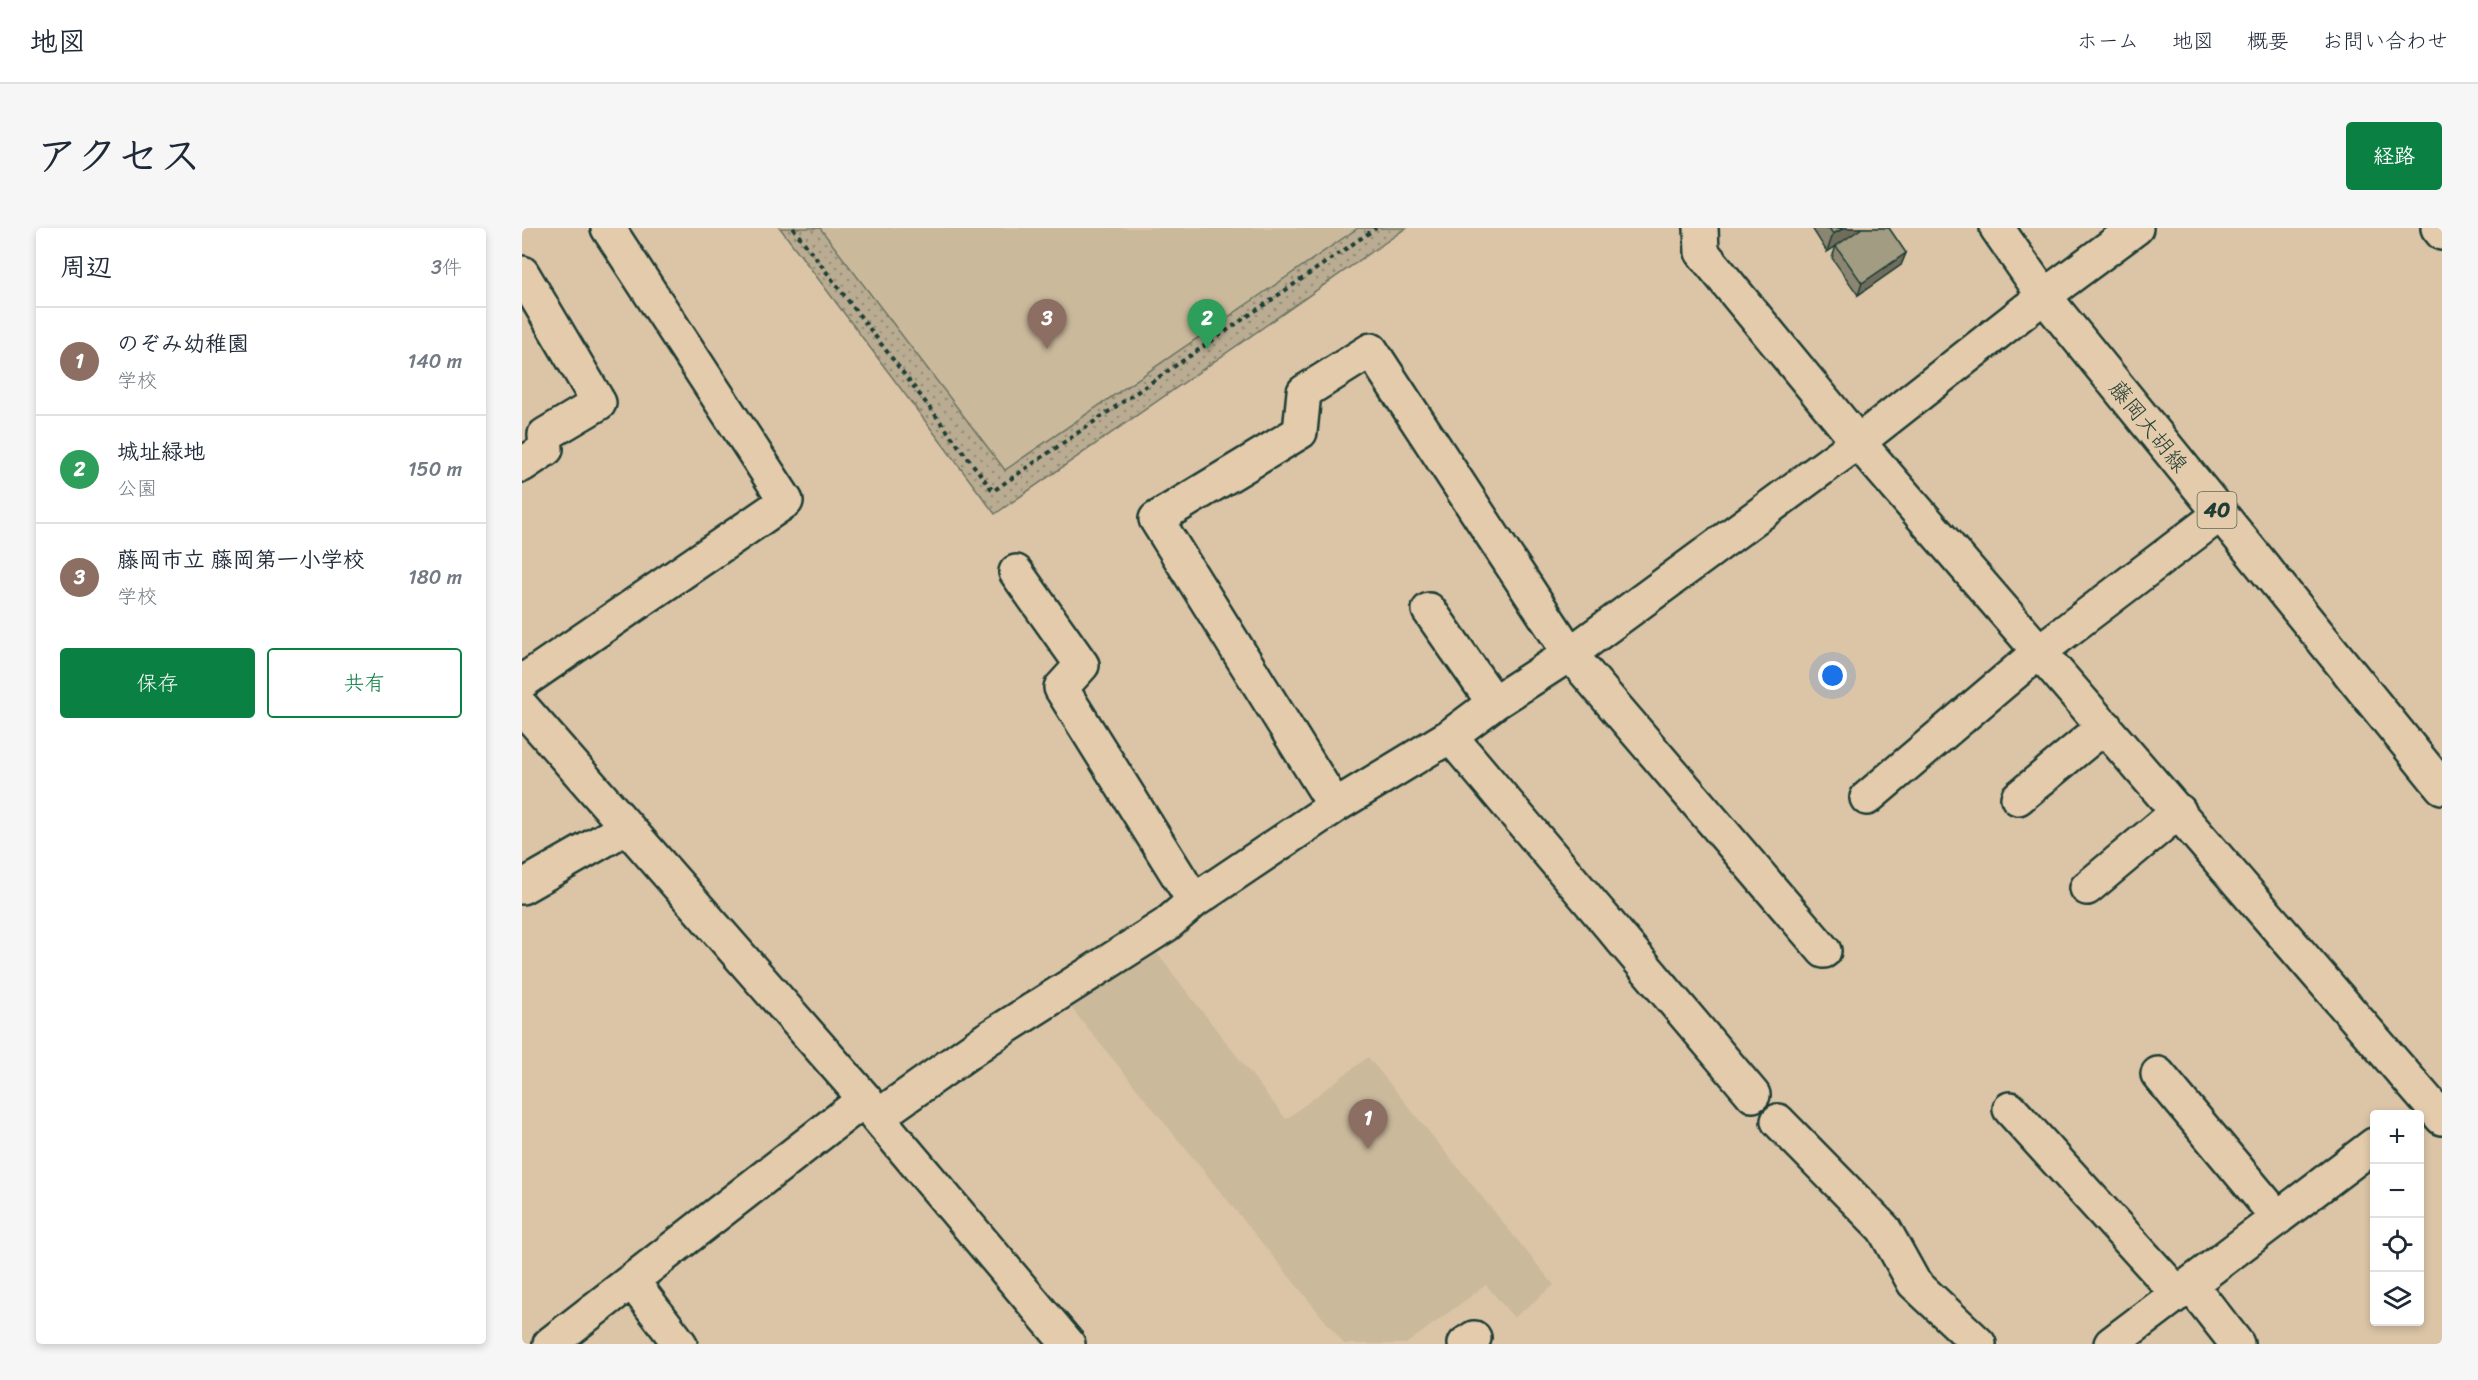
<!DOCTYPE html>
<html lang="ja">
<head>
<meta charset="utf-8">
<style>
	:root { --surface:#fff; --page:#f6f6f7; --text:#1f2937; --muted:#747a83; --line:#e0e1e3; --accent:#0b8043 }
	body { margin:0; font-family:Sriracha,"Klee One",sans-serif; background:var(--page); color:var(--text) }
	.controls { position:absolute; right:18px; bottom:18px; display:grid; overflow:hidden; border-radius:6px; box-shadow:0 3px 9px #0003 }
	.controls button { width:54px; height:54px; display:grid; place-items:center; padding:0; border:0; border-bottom:2px solid var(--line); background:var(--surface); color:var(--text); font:30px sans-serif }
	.you { position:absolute; left:1311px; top:448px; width:21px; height:21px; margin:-15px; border:4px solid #fff; border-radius:50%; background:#1a73e8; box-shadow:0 0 0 9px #1a73e833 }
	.badge { display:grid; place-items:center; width:39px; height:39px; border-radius:50%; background:var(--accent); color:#fff; font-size:20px; font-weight:700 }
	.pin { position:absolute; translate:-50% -50px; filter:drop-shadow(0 2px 3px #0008) }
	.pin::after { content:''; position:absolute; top:32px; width:21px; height:18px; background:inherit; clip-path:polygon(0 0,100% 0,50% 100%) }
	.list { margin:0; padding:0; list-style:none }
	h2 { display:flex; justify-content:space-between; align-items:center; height:78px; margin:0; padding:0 24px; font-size:26px }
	h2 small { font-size:20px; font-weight:400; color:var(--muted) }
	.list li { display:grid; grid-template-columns:39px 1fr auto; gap:18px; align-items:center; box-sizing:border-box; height:108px; padding:0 24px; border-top:2px solid var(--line) }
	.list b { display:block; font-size:22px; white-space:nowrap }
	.list p { margin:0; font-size:20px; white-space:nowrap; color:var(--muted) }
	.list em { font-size:20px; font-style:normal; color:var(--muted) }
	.actions { display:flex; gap:12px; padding:18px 24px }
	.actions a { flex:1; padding:14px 0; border:2px solid var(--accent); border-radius:6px; text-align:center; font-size:21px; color:var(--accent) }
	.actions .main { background:var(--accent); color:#fff }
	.icon { flex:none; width:33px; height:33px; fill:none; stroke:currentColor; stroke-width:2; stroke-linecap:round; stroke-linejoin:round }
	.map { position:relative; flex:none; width:1920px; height:1116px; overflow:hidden; border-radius:6px }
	header { display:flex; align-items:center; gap:36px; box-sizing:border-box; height:84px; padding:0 30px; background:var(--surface); border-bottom:2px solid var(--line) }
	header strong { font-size:28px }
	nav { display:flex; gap:33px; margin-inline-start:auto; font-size:21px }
	.intro { display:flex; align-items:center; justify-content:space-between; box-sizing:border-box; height:144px; padding:0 36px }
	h1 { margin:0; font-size:42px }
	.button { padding:15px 27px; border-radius:6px; background:var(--accent); color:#fff; font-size:21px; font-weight:700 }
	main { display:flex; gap:36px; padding:0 36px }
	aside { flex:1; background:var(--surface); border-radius:6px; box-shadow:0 3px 9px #0003 }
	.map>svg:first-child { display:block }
</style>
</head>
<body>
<header>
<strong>地図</strong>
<nav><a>ホーム</a><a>地図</a><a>概要</a><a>お問い合わせ</a></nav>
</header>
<div class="intro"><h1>アクセス</h1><a class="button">経路</a></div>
<main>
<aside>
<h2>周辺<small>3件</small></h2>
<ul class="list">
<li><span class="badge" style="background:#8d6e63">1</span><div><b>のぞみ幼稚園</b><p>学校</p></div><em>140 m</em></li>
<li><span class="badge" style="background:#2e9e5b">2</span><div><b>城址緑地</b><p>公園</p></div><em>150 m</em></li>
<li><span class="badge" style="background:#8d6e63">3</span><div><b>藤岡市立 藤岡第一小学校</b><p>学校</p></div><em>180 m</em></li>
</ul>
<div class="actions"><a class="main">保存</a><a>共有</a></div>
</aside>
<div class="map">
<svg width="1920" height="1116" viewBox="0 0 1920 1116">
	<defs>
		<pattern id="green-dots" width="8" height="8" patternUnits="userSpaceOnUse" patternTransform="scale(1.5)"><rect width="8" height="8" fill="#b9ac92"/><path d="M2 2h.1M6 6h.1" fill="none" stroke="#968d78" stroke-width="1.8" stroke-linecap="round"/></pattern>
	</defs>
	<rect width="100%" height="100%" fill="#dcc5a7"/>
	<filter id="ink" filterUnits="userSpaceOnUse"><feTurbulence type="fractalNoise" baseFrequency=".0167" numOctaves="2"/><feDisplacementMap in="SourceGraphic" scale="12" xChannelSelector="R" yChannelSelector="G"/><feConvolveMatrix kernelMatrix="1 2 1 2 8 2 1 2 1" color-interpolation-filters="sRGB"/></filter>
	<g filter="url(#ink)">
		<path fill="#cbb99c" d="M 298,0 L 836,0 L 483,242 Z
			M 631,720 L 764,891 L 846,829 L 1032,1057 L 992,1090 L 964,1057 L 884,1116 L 822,1116 L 546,776 Z"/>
		<path fill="url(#green-dots)" stroke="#6c7463" stroke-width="1.5" d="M 258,0 L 298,0 L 483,242 L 836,0 L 884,0 L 473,286 Z"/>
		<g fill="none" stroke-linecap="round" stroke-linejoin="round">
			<defs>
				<path id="minor" d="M 1179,0 L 1180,24 L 1336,214 L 1920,890
					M 1916,0 L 1920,5
					M 0,45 L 77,175 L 23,207 L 24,221 L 0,237
					M 494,344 L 560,437 L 539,460 L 672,673
					M 907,382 L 972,475
					M 0,454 L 264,273 L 86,0
					M 0,479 L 343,871 L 355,889 L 546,1116
					M 928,508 L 1231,867
					M 1345,570 L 1518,423 L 1698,286
					M 1496,570 L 1583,498
					M 813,578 L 634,291 L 778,204 L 782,164 L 849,122 L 1048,426 L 1302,723
					M 0,659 L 105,599
					M 1565,660 L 1657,583
					M 1636,846 L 1756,990
					M 1488,881 L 1656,1066
					M 355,889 L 465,811 L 644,697 L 672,673 L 813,578 L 928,508 L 972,475 L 1048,426 L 1336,214 L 1522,68 L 1614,0
					M 1256,893 L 1362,1001 L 1392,1055 L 1457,1116
					M 110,1053 L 158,1116
					M 1668,1056 L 1715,1116
					M 28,1116 L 343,871
					M 943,1116 L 952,1110
					M 1589,1116 L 1852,917"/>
				<path id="major" d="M 1475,0 L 1522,68 L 1920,559"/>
			</defs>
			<use href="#minor" stroke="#1f3d34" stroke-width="38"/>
			<use href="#major" stroke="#1f3d34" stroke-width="38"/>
			<path stroke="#1f3d34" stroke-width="4" stroke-dasharray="4.5 4.5" stroke-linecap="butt" d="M 271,0 L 471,263 L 854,0"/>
			<use href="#minor" stroke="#e4cbac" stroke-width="33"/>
			<use href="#major" stroke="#e4cbac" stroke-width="33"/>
		</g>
		<path fill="#8b8671" stroke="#1f3d34" stroke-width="1.5" d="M 1290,0 L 1367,0 L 1384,25 L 1379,37 L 1336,67 L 1310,30 L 1314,18 L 1305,24 Z"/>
		<path fill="#716d5c" stroke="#1f3d34" stroke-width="1.5" d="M 1322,0 L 1343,0 L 1305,24 L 1311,6 Z
			M 1384,25 L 1379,37 L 1336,67 L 1340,55 Z"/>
		<path fill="#a29c83" stroke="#1f3d34" stroke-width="1.5" d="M 1307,0 L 1322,0 L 1311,6 Z
			M 1340,0 L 1367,0 L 1384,25 L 1340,55 L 1314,18 Z"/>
	</g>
	<g text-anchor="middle" stroke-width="6" stroke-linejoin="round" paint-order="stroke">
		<rect fill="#e4cbac" stroke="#5a6858" stroke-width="1.5" x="1675.5" y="264" width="39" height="36" rx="4.5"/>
		<g font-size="21" font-weight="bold" fill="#1f3d34">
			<text x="1695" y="289">40</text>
		</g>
		<g font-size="22" fill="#1f3d34" stroke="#e4cbac">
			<text transform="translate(1627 198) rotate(51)" y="8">藤岡大胡線</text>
		</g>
	</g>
</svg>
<div class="controls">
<button>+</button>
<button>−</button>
<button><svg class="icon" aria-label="locate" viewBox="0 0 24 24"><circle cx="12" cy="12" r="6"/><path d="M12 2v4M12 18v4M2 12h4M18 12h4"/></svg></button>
<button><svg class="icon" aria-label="layers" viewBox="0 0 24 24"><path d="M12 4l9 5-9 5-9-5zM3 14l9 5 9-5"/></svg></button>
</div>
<div class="you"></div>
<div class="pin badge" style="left:846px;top:921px;background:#8d6e63">1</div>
<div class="pin badge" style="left:685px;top:121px;background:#2e9e5b">2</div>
<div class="pin badge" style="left:525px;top:121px;background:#8d6e63">3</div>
</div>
</main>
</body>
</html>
